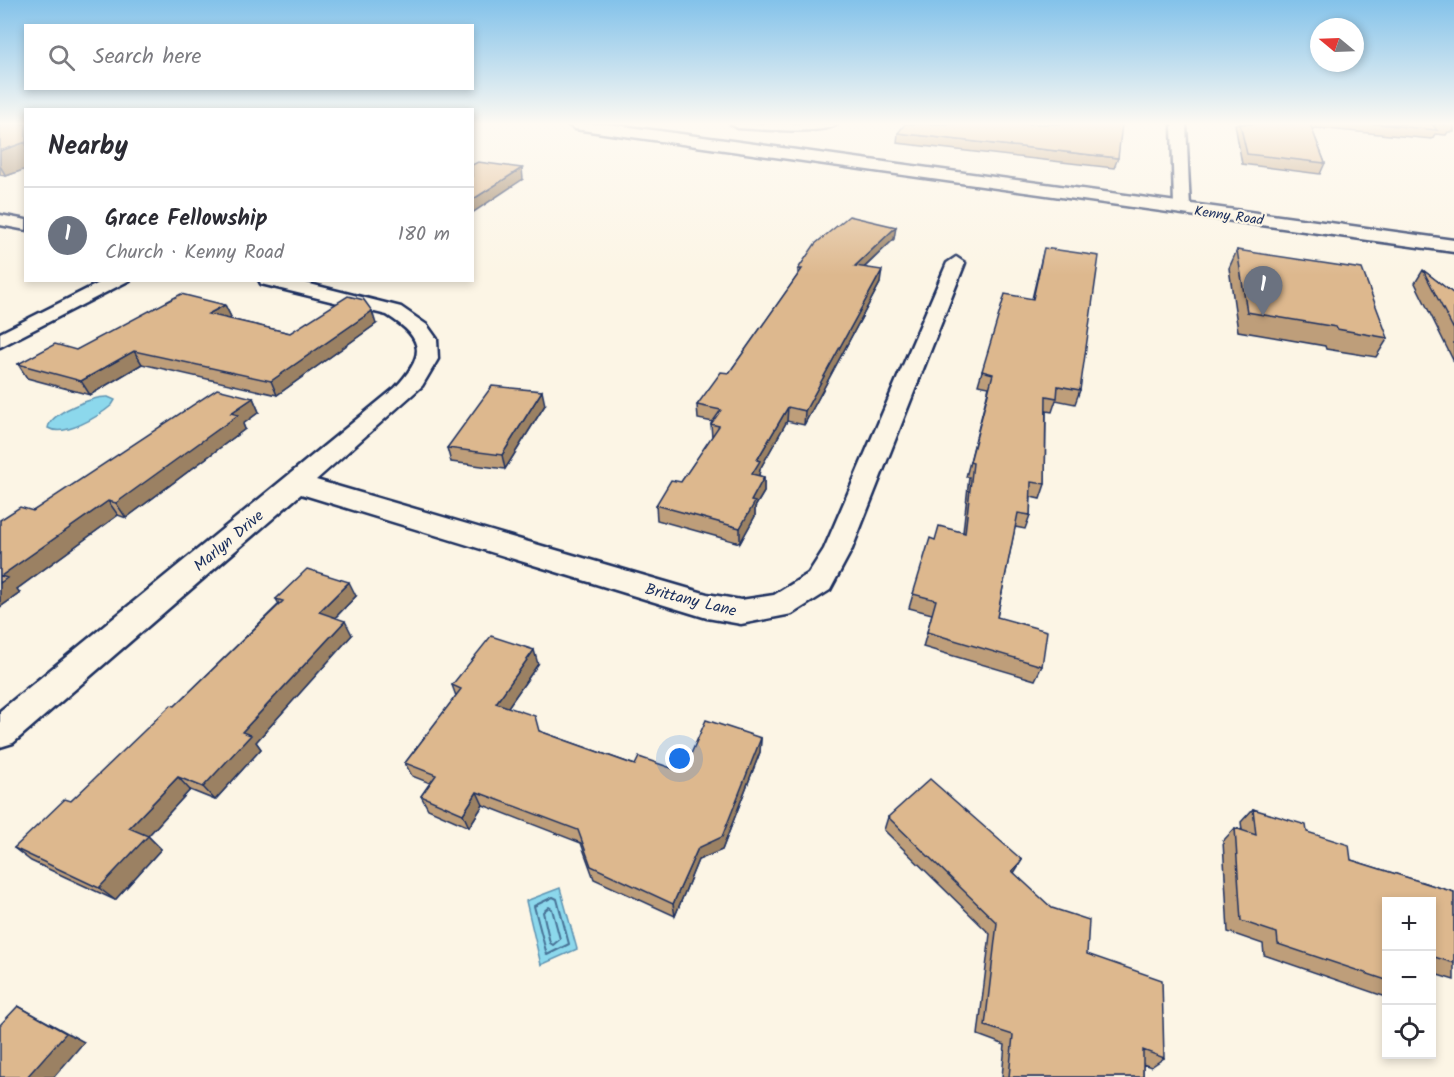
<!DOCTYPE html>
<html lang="en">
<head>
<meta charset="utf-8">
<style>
	:root { --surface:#fff; --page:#f7f7f7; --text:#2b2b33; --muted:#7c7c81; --line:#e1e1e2; --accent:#d93025 }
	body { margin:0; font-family:Kalam,sans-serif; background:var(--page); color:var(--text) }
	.controls { position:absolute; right:18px; bottom:18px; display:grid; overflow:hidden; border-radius:0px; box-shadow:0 3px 9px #0003 }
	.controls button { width:54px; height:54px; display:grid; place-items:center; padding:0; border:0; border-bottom:2px solid var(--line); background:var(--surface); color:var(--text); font:30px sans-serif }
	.compass { position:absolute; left:1310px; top:18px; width:54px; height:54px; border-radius:50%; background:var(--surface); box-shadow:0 3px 9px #0003; rotate:289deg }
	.you { position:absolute; left:680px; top:759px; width:21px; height:21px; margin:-15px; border:4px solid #fff; border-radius:50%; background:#1a73e8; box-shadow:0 0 0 9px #1a73e833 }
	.badge { display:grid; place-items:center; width:39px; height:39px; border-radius:50%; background:var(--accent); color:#fff; font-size:20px; font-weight:700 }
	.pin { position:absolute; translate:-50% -50px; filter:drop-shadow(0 2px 3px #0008) }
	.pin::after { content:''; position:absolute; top:32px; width:21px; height:18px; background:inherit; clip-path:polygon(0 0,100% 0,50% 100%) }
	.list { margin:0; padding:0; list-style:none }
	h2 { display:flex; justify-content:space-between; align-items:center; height:78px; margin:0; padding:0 24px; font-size:26px }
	h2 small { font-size:20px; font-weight:400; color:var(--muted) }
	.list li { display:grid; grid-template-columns:39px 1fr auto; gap:18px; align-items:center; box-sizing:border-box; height:96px; padding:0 24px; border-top:2px solid var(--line) }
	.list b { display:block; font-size:22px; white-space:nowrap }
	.list p { margin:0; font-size:20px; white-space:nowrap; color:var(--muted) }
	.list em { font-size:20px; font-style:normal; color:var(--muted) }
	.icon { flex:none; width:33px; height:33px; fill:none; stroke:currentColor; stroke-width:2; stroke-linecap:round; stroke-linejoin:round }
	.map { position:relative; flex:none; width:1454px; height:1077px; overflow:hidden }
	.search { position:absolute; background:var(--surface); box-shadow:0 3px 9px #0003; left:24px; top:24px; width:450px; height:66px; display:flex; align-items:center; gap:15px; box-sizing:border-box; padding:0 21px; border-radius:0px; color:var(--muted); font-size:22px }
	.panel { position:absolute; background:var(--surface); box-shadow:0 3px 9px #0003; left:24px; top:108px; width:450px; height:174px; border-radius:0px }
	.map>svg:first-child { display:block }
</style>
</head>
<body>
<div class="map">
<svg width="1454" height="1077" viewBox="0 0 1454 1077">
	<rect width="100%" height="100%" fill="#fcf5e5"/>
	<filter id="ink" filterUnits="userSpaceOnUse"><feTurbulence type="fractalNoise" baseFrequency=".0167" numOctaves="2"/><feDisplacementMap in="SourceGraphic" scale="12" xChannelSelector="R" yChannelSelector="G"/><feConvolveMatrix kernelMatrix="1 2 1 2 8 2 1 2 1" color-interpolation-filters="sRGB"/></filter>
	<g filter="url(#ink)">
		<path fill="#8cd8ec" stroke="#5f94b3" stroke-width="1.5" d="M 108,397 L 115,400 L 112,405 C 99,416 64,438 48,428 C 50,413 93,396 108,397 Z
			M 560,888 L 577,949 L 541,965 L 526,901 Z"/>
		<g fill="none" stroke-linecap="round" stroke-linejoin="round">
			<path stroke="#487397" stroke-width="2" d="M 553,897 L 557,899 L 569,944 L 547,955 L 534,906 Z
				M 549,907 L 552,909 L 560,939 L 553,945 L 550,943 L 543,912 Z"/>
			<defs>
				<path id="minor" d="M 731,124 L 837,124 C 825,135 756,129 738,128 Z
					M 1172,124 L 1186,124 L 1190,208 L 1182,213 L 1174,208 Z
					M 0,215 L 26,220 L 26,230 L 0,225 Z
					M 956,257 L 965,263 L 852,549 L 830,590 L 792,614 L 741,624 L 707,618 L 301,494 L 13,743 L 0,747 L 0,711 L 395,388 C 425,356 426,339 387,315 L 261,284 L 259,280 L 294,280 L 401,307 L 427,325 L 437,339 L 438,359 L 422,386 L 316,480 L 707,594 L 741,600 L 774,595 L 808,574 L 824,549 L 947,263 Z
					M 105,280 L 130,280 L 0,347 L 0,333 Z"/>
				<path id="primary" d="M 567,124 L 608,124 L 1454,240 L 1454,252 L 575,129 Z"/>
			</defs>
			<use href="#minor" stroke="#1b2f5e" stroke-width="5"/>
			<use href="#primary" stroke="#1b2f5e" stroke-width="5"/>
			<use href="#minor" fill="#fcf5e5" fill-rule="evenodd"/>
			<use href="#primary" fill="#fcf5e5" fill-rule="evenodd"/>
		</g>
		<path fill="#be9e7a" stroke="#1b2f5e" stroke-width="1.5" d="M 0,124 L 26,124 L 26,169 L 6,176 L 0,175 Z
			M 1235,124 L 1454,124 L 1454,132 L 1448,132 L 1446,135 L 1435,134 L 1432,139 L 1316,128 L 1312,129 L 1325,163 L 1320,174 L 1242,164 Z
			M 898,133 L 1118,158 L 1114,168 L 897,143 Z
			M 894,239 L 865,267 L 880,283 L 804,425 L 787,421 L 760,469 L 759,476 L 764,477 L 764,492 L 755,507 L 755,516 L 740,543 L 657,520 L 656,505 L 681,482 L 712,437 L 711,424 L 713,422 L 698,419 L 697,405 L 729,373 L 798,275 L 798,269 Z
			M 1044,248 L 1080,390 L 1075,404 L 1056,400 L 1052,412 L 1046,411 L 1045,484 L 1040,499 L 1031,497 L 1030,515 L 1025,529 L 1015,527 L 997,617 L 1042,666 L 1035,680 L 923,647 L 932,614 L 909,608 L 913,594 L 935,540 L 963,532 L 969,477 L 966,477 L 989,387 L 978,385 L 982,371 L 1032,299 Z
			M 1237,250 L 1388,338 L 1376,357 L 1326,349 L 1325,346 L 1238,331 L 1229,268 Z
			M 1423,270 L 1454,294 L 1454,362 L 1415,283 Z
			M 225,305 L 231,317 L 229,319 L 290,333 L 376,324 L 277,395 L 142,364 L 90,395 L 27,378 L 18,364 L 76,350 Z
			M 253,398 L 259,412 L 243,424 L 245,429 L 126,518 L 118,515 L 17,589 L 20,593 L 0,607 L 0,520 L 33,511 Z
			M 545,405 L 505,469 L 451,462 L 447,448 Z
			M 356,596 L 335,618 L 352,635 L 256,742 L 261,749 L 215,800 L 190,790 L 148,836 L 161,849 L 115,900 L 31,861 L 14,848 L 71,801 L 175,706 L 279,604 L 276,599 Z
			M 538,664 L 508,707 L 539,731 L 635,765 L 683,772 L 761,738 L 760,752 L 722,850 L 698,860 L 675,916 L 594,879 L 581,843 L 483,805 L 469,827 L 428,809 L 421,796 L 430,783 L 412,776 L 405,763 L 456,696 L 452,685 Z
			M 1253,809 L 1307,832 L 1351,860 L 1454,892 L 1454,980 L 1431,973 L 1431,902 L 1386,902 L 1386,997 L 1264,955 L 1263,944 L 1228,932 L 1223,841 L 1235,828 L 1242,830 L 1241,822 Z
			M 888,817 L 1014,873 L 1087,954 L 1164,1058 L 1151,1067 L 1143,1064 L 1143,1077 L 1002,1077 L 1005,1045 L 978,1035 L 990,934 L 884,830 Z"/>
		<path fill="#9b8163" stroke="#1b2f5e" stroke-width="1.5" d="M 1309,124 L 1318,124 L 1316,128 L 1305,132 Z
			M 26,142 L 26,169 L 6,176 L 0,166 L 0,151 Z
			M 522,168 L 523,179 L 472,213 L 472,200 Z
			M 896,227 L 894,239 L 853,278 L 855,266 Z
			M 882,270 L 880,283 L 804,425 L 805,411 Z
			M 225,305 L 231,317 L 215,327 L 208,314 Z
			M 372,311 L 376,324 L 277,395 L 271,381 Z
			M 134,351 L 142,364 L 90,395 L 81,381 Z
			M 542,391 L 545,405 L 505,469 L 502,455 Z
			M 253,398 L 259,412 L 243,424 L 245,429 L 126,518 L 116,503 L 231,413 Z
			M 788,407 L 787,421 L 760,469 L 759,475 L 752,488 L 752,474 L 757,460 Z
			M 764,477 L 764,492 L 755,507 L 755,516 L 740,543 L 740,528 L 751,501 Z
			M 108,501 L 118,515 L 17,589 L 20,593 L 0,607 L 0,583 L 1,576 Z
			M 349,582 L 356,596 L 326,627 L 319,612 Z
			M 345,621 L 352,635 L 256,742 L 261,749 L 215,800 L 203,787 L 242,732 Z
			M 534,650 L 538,664 L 501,717 L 496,703 Z
			M 761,738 L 760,752 L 722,850 L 698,860 L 675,916 L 673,904 L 698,848 Z
			M 178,777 L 190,790 L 148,836 L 161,849 L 115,900 L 99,888 L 129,828 Z
			M 477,792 L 483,805 L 469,827 L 463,814 Z
			M 1022,860 L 1014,873 L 1005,883 L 1012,871 Z
			M 18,1006 L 84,1042 L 54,1077 L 27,1077 Z"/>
		<path fill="#ddb88e" stroke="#1b2f5e" stroke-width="1.5" d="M 0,124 L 26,124 L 26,142 L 0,151 Z
			M 905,124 L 1122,124 L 1118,158 L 898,133 Z
			M 1240,124 L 1310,124 L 1325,163 L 1247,154 Z
			M 1378,124 L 1432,124 L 1437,130 Z
			M 1436,124 L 1451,124 L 1452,125 Z
			M 478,162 L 522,168 L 472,200 L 472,165 Z
			M 849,216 L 896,227 L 855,266 L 882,270 L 805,411 L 788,407 L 757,460 L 760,461 L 752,474 L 764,477 L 751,501 L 755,502 L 740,528 L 656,505 L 671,480 L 681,482 L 719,426 L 711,424 L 721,410 L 697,405 L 721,372 L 729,373 L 802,269 L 798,269 L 815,244 Z
			M 1044,248 L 1099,256 L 1080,390 L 1058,386 L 1057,398 L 1046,396 L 1045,484 L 1031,482 L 1030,515 L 1018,513 L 997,617 L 1047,631 L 1042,666 L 927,632 L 936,600 L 913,594 L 930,538 L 935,540 L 939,526 L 965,533 L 973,463 L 970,462 L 993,374 L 982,371 L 1005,294 L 1033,299 Z
			M 1237,250 L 1362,269 L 1388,338 L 1337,329 L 1336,327 L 1247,312 Z
			M 1423,270 L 1454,294 L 1454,330 Z
			M 181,294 L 225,305 L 208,314 L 290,333 L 348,296 L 364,300 L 372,311 L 271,381 L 134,351 L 81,381 L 18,364 L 55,344 L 76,350 Z
			M 492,386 L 542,391 L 502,455 L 447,448 Z
			M 217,389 L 253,398 L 231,413 L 238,415 L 116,503 L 108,501 L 1,576 L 7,578 L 0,583 L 0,520 L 20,507 L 33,511 Z
			M 307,569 L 349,582 L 319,612 L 345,621 L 242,732 L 251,735 L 203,787 L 178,777 L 129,828 L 148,836 L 99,888 L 14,848 L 65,799 L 71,801 L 171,705 L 175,706 L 283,601 L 276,599 Z
			M 491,636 L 534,650 L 496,703 L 535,716 L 539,731 L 635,765 L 639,757 L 683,772 L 706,720 L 761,738 L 722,837 L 698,848 L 673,904 L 591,866 L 578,830 L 477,792 L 463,814 L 421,796 L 436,775 L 405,763 L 461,689 L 452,685 Z
			M 930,779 L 1022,860 L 1012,871 L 1052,908 L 1089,920 L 1087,954 L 1162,980 L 1164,1058 L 1143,1050 L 1143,1077 L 1009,1077 L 1013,1035 L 985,1026 L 997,923 L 888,817 Z
			M 1253,809 L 1306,825 L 1307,832 L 1349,845 L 1351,860 L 1454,892 L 1454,963 L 1431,956 L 1431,902 L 1386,902 L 1386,980 L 1278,944 L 1277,933 L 1241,921 L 1235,828 L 1256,835 Z
			M 18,1006 L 66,1033 L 27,1077 L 0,1077 L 0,1025 Z"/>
	</g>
	<linearGradient id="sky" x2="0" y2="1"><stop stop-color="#83c2ea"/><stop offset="0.45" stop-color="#fefaf3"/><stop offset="1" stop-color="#fefaf3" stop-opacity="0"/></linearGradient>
	<rect width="1454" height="275" fill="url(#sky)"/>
	<g text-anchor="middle" stroke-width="4.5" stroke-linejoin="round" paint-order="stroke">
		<g font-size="14" fill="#1b2f5e" stroke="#fcf5e5">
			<text transform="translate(1229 215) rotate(8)" y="5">Kenny Road</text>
		</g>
		<g font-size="16" fill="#1b2f5e" stroke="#fcf5e5">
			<text transform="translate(228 540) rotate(-40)" y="6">Marlyn Drive</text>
			<text transform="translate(691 599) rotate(14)" y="6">Brittany Lane</text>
		</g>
	</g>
</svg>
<div class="controls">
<button>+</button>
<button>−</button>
<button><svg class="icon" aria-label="locate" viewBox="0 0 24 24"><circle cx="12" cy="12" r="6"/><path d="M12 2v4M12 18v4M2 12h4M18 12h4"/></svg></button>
</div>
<svg class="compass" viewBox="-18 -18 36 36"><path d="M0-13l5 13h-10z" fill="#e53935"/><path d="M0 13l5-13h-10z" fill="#7c7c81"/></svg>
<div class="you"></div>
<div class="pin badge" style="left:1263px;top:316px;background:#6b7280">1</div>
<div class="search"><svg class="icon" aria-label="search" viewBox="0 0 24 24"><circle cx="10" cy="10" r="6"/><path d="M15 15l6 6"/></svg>Search here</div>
<section class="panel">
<h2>Nearby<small></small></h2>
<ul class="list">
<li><span class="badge" style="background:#6b7280">1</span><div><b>Grace Fellowship</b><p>Church · Kenny Road</p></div><em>180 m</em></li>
</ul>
</section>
</div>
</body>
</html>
